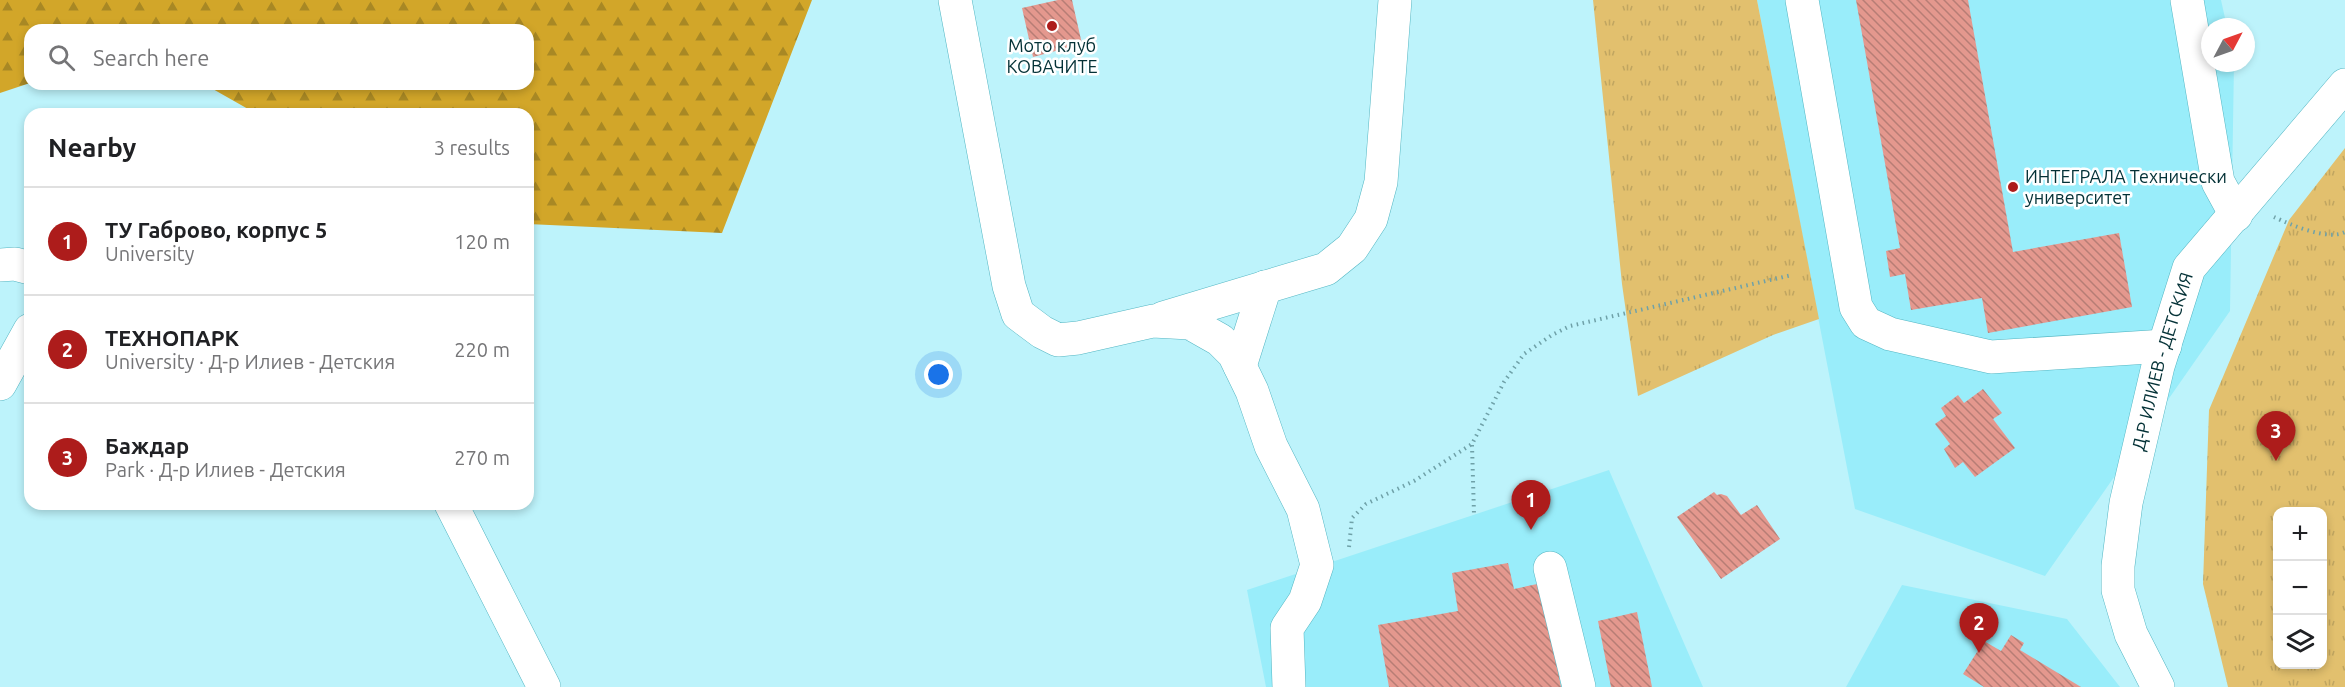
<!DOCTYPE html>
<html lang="en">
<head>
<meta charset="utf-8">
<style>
	:root { --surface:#fff; --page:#f6f6f6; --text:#202124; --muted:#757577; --line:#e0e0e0; --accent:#ad1c1b }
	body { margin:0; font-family:Ubuntu,sans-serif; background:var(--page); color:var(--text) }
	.controls { position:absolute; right:18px; bottom:18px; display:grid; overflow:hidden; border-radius:12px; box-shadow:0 3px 9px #0003 }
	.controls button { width:54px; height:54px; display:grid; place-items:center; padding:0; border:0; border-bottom:2px solid var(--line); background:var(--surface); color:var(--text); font:30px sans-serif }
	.compass { position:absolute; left:2201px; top:18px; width:54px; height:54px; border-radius:50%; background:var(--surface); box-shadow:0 3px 9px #0003; rotate:49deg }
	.you { position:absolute; left:939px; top:375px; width:21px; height:21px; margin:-15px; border:4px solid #fff; border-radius:50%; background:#1a73e8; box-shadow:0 0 0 9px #1a73e833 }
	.badge { display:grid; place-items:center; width:39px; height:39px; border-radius:50%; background:var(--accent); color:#fff; font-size:20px; font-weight:700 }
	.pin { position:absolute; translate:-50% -50px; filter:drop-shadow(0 2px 3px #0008) }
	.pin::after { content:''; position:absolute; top:32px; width:21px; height:18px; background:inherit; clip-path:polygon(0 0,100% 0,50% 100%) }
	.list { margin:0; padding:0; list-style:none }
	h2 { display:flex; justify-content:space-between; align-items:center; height:78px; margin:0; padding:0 24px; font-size:26px }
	h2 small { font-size:20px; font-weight:400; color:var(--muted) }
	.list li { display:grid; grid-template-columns:39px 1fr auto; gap:18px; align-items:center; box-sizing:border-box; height:108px; padding:0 24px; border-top:2px solid var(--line) }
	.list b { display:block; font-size:22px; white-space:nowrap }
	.list p { margin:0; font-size:20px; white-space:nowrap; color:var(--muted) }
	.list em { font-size:20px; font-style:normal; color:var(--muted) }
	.icon { flex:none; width:33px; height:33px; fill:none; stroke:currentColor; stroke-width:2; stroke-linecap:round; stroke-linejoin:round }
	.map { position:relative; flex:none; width:2345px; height:687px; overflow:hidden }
	.search { position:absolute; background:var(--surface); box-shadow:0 3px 9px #0003; left:24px; top:24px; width:510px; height:66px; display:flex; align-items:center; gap:15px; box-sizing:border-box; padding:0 21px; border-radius:18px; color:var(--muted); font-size:22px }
	.panel { position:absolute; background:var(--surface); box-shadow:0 3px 9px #0003; left:24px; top:108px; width:510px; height:402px; border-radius:18px }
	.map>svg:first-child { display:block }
</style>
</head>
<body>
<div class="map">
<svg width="2345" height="687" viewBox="0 0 2345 687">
	<defs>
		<pattern id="forest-firs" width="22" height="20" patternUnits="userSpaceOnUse" patternTransform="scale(1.5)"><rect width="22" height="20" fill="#d2a629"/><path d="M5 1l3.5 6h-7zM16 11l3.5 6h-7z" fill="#a88824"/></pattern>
		<pattern id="park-tufts" width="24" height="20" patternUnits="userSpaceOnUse" patternTransform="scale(1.5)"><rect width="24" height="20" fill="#e2c06e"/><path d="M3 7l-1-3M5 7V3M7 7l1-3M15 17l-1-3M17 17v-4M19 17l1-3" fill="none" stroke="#c0a560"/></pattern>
		<pattern id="building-back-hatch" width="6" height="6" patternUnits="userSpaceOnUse" patternTransform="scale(1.5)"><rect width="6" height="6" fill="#e4988e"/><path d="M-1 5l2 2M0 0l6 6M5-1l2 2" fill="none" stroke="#b77d75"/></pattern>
	</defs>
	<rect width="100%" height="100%" fill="#bdf3fb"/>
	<path fill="#99edfa" d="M 1757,0 L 2221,0 L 2227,27 L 2210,27 L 2210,63 L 2234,63 L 2230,311 L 2045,576 L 1855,509 Z
		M 1609,470 L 1703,687 L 1266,687 L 1247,590 Z
		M 1902,585 L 2067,619 L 2120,687 L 1846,687 Z"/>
	<path fill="url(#forest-firs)" d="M 0,0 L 812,0 L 722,233 L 528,224 L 528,114 L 257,114 L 204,84 L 528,84 L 528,30 L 30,30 L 30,83 L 0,93 Z"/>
	<path fill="url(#park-tufts)" fill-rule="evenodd" d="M 1593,0 L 1757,0 L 1819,319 L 1773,335 L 1638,396 L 1622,284 Z
		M 2345,148 L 2345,687 L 2228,687 L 2203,584 L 2209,410 L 2289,220 ZM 2278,512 L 2322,512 L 2322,664 L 2278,664 Z"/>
	<path fill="url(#building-back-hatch)" d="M 1058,0 L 1072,0 L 1082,44 L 1033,57 L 1022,8 Z
		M 1856,0 L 1968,0 L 2013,252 L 2119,233 L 2132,307 L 1988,333 L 1982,298 L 1911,310 L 1905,274 L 1890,277 L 1886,251 L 1900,248 Z
		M 1983,389 L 2002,413 L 1993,419 L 2015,448 L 1975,477 L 1963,462 L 1955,468 L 1944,449 L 1950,444 L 1935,424 L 1946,416 L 1941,408 L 1958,395 L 1964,403 Z
		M 1714,492 L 1717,495 L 1721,494 L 1727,496 L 1741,515 L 1757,505 L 1780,539 L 1721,579 L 1677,517 Z
		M 1508,563 L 1514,589 L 1542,583 L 1561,687 L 1389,687 L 1378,625 L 1458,611 L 1452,573 Z
		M 1637,612 L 1652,687 L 1611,687 L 1598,621 Z
		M 2011,635 L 2024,643 L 2020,650 L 2081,687 L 1984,687 L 1963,674 L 1984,641 L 2001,651 Z"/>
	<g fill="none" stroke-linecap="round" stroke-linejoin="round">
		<defs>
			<g id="minor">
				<path d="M 955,0 L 1009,286 L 1018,314 L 1042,332 L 1058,340 L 1078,338 L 1153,321 L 1190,323 L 1220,340 L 1234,354 L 1252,391 L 1271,446 L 1303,509 L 1317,565 L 1305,601 L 1287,628 L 1289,687"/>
				<path d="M 1802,0 L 1856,307 L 1866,323 L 1890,334 L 1991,357 L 2165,346"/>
				<path d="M 2187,0 L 2218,182 L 2236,215"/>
				<path d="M 0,265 L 15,264 L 30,268"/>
				<path d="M 1163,318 L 1326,269 L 1352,248 L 1371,219 L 1381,182 L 1395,0"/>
				<path d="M 1240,366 L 1265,287"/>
				<path d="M 0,384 L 30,330"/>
				<path d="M 451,504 L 544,687"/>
				<path d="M 1550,568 L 1579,687"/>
				<path id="s1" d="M 2158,687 L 2131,634 L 2118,590 L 2118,566 L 2126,503 L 2158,366 L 2189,268 L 2345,85"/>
			</g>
		</defs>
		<use href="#minor" stroke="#53b6c3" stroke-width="34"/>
		<path stroke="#6fa1a8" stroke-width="4" stroke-dasharray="1.5 4.5" stroke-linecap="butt" d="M 2274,217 C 2291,225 2328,241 2345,232
			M 1472,445 L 1474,514
			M 1349,547 L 1352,518 L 1366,504 L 1414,481 L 1472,444 L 1504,382 L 1524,354 L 1552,335 L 1570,326 L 1792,275"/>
		<use href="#minor" stroke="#fff" stroke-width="33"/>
	</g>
	<g fill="#ad1c1b" stroke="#fff" stroke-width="2">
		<circle cx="1052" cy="26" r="6"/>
		<circle cx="2013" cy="187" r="6"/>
	</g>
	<g text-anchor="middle" stroke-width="5" stroke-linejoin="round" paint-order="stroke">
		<g font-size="18" fill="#033136" stroke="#fff">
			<text x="1052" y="52">Мото клуб<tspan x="1052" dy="21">КОВАЧИТЕ</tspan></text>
			<text x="2025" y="183" text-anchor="start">ИНТЕГРАЛА Технически<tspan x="2025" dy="21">университет</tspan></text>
		</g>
		<g font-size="18" fill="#033136" stroke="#fff">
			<text dy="6" stroke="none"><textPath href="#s1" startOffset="339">Д-Р ИЛИЕВ - ДЕТСКИЯ</textPath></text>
		</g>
	</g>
</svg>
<div class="controls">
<button>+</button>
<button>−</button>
<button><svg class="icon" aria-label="layers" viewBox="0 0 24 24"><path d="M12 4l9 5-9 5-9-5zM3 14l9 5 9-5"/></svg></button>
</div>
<svg class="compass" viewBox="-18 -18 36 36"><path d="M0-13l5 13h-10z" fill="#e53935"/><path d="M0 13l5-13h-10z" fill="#757577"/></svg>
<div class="you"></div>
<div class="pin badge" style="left:1531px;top:530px">1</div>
<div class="pin badge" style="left:1979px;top:653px">2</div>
<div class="pin badge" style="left:2276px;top:461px">3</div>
<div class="search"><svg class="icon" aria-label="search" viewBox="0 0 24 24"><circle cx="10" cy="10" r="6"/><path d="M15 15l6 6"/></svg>Search here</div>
<section class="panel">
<h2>Nearby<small>3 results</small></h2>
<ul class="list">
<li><span class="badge">1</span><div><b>ТУ Габрово, корпус 5</b><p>University</p></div><em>120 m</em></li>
<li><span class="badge">2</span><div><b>ТЕХНОПАРК</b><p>University · Д-р Илиев - Детския</p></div><em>220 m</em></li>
<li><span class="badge">3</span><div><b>Баждар</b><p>Park · Д-р Илиев - Детския</p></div><em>270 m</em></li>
</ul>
</section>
</div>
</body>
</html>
